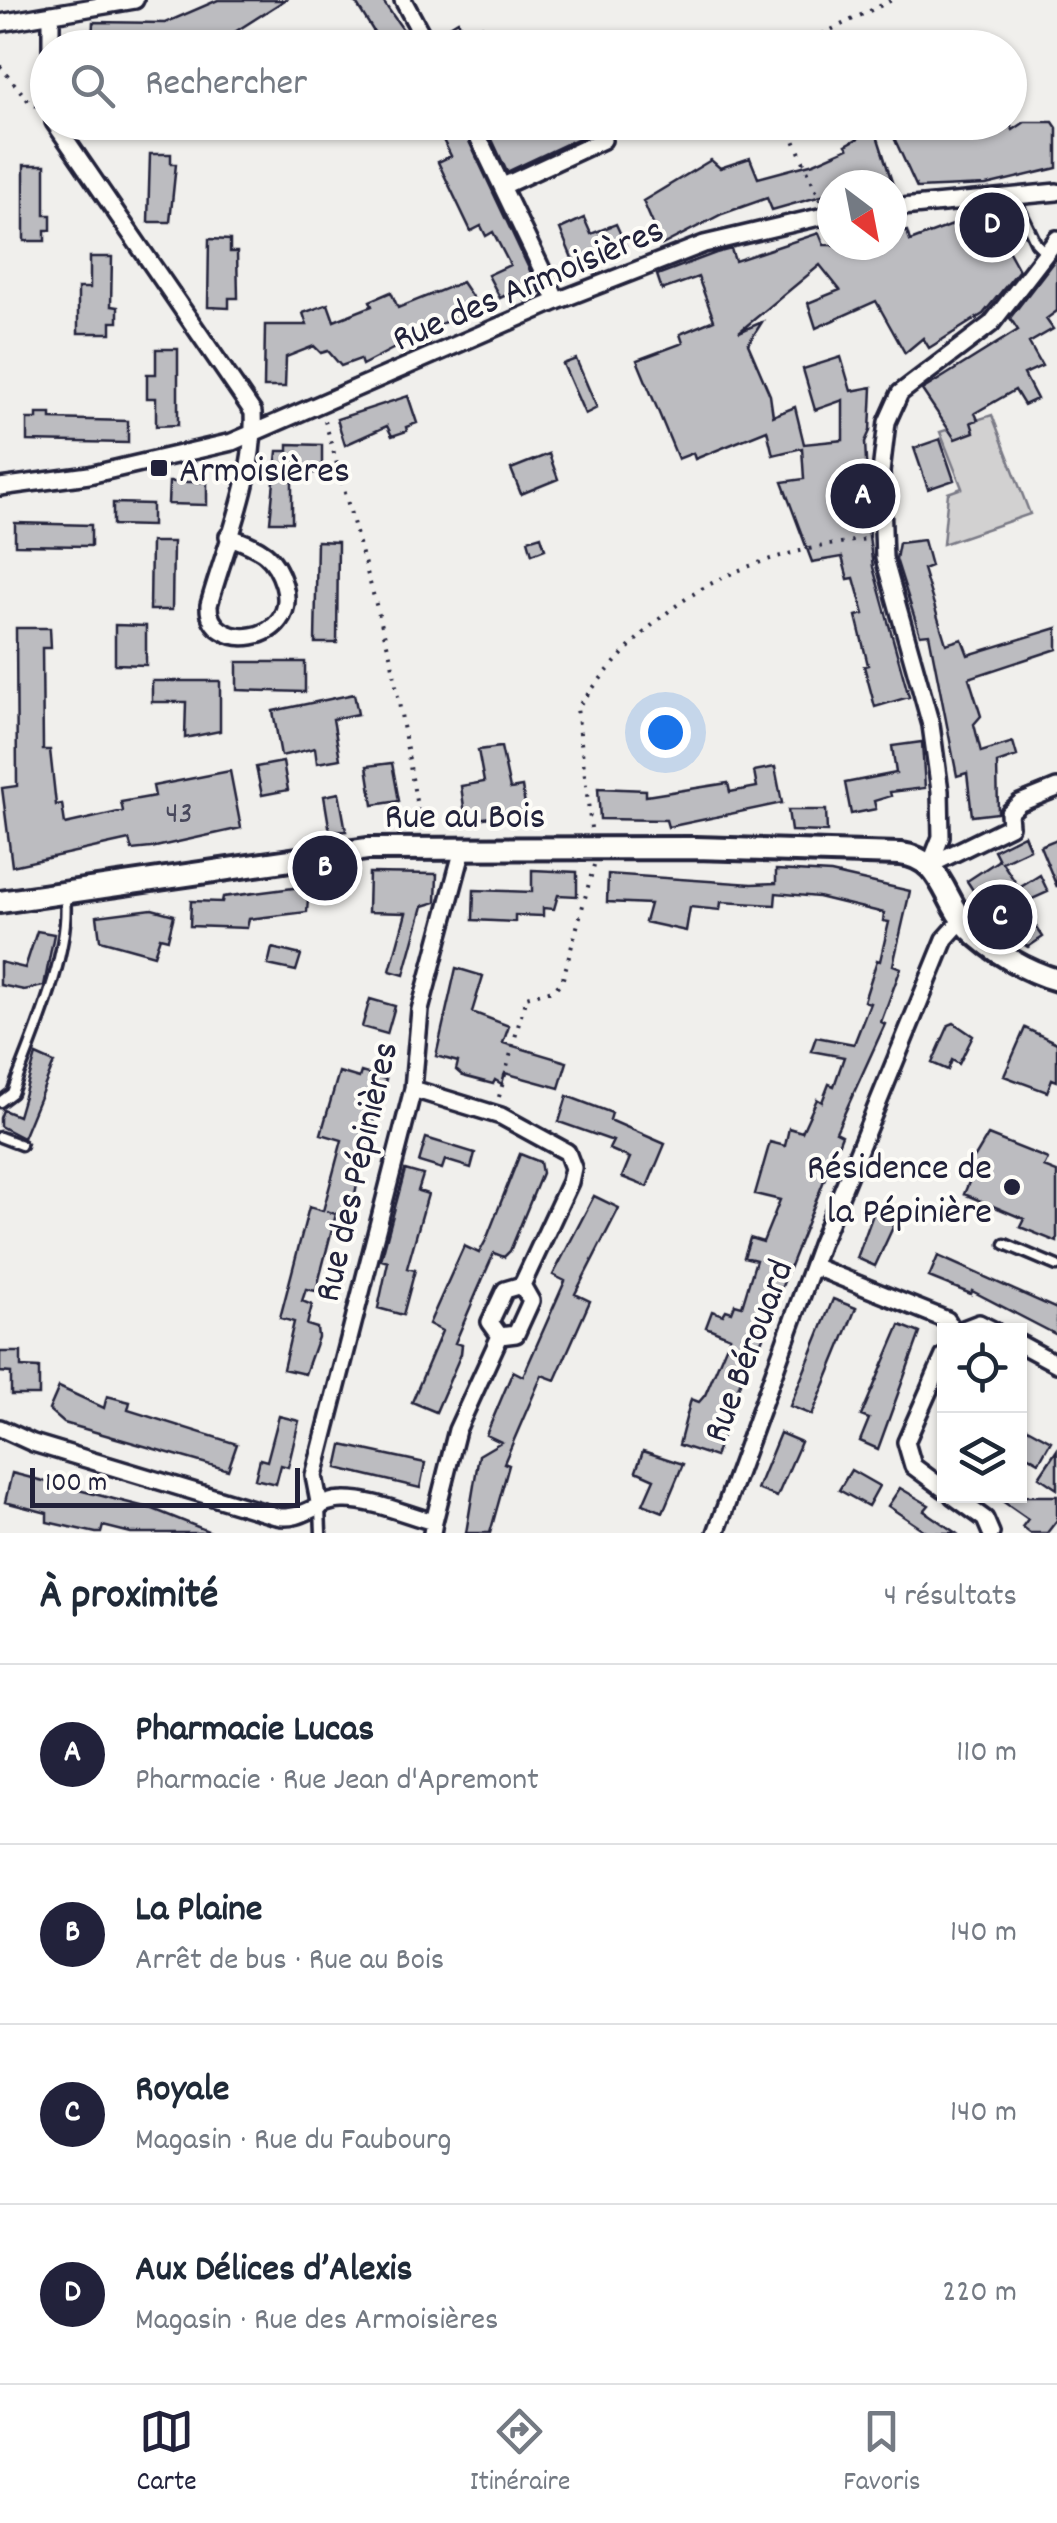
<!DOCTYPE html>
<html lang="fr">
<head>
<meta charset="utf-8">
<style>
	:root { --surface:#fff; --page:#f2f2f3; --text:#1f2937; --muted:#747a83; --line:#e0e1e3; --accent:#22223b }
	body { margin:0; font-family:Dekko,sans-serif; background:var(--page); color:var(--text) }
	.controls { position:absolute; right:30px; bottom:30px; display:grid; overflow:hidden; border-radius:0px; box-shadow:0 2px 8px #0004 }
	.controls button { width:90px; height:90px; display:grid; place-items:center; padding:0; border:0; border-bottom:2px solid var(--line); background:var(--surface); color:var(--text); font:50px sans-serif }
	.compass { position:absolute; left:817px; top:170px; width:90px; height:90px; border-radius:50%; background:var(--surface); box-shadow:0 2px 8px #0004; rotate:148deg }
	.scale { position:absolute; left:30px; bottom:25px; width:270px; box-sizing:border-box; padding-left:10px; border:5px solid #22223b; border-top:0; font-size:28px; line-height:35px; white-space:nowrap; color:#22223b; -webkit-text-stroke:8px #fdfcf7; paint-order:stroke }
	.you { position:absolute; left:665px; top:732px; width:35px; height:35px; margin:-25px; border:8px solid #fff; border-radius:50%; background:#1a73e8; box-shadow:0 0 0 15px #1a73e833 }
	.badge { display:grid; place-items:center; width:65px; height:65px; border-radius:50%; background:var(--accent); color:#fff; font-size:32px; font-weight:700 }
	.pin { position:absolute; translate:-50% -50%; border:5px solid #fff; box-shadow:0 2px 10px #0006 }
	.list { margin:0; padding:0; list-style:none }
	h2 { display:flex; justify-content:space-between; align-items:center; height:130px; margin:0; padding:0 40px; font-size:42px }
	h2 small { font-size:32px; font-weight:400; color:var(--muted) }
	.list li { display:grid; grid-template-columns:65px 1fr auto; gap:30px; align-items:center; box-sizing:border-box; height:180px; padding:0 40px; border-top:2px solid var(--line) }
	.list b { display:block; font-size:38px; white-space:nowrap }
	.list p { margin:0; font-size:32px; white-space:nowrap; color:var(--muted) }
	.list em { font-size:32px; font-style:normal; color:var(--muted) }
	.icon { flex:none; width:55px; height:55px; fill:none; stroke:currentColor; stroke-width:2; stroke-linecap:round; stroke-linejoin:round }
	.map { position:relative; flex:none; width:1057px; height:1533px; overflow:hidden }
	.search { position:absolute; background:var(--surface); box-shadow:0 2px 8px #0004; left:30px; right:30px; top:30px; height:110px; display:flex; align-items:center; gap:25px; box-sizing:border-box; padding:0 35px; border-radius:55px; color:var(--muted); font-size:38px }
	.sheet { height:850px; background:var(--surface) }
	nav { display:flex; justify-content:space-around; align-items:center; box-sizing:border-box; height:140px; border-top:2px solid var(--line); background:var(--surface); font-size:28px; color:var(--muted) }
	nav a { display:grid; justify-items:center; gap:5px }
	nav .on { color:var(--accent) }
	.map>svg:first-child { display:block }
</style>
</head>
<body>
<div class="map">
<svg width="1057" height="1533" viewBox="0 0 1057 1533">
	<rect width="100%" height="100%" fill="#f0efec"/>
	<filter id="ink" filterUnits="userSpaceOnUse"><feTurbulence type="fractalNoise" baseFrequency=".01" numOctaves="2"/><feDisplacementMap in="SourceGraphic" scale="20" xChannelSelector="R" yChannelSelector="G"/><feConvolveMatrix kernelMatrix="1 2 1 2 8 2 1 2 1" color-interpolation-filters="sRGB"/></filter>
	<g filter="url(#ink)">
		<path fill="#d2d1d1" stroke="#7a7a86" stroke-width="2.5" d="M 992,415 L 1030,514 L 943,544 L 948,493 L 962,488 L 940,432 Z"/>
		<path fill="#bcbcc0" stroke="#22223b" stroke-width="2.5" d="M 218,0 L 285,0 L 216,44 L 214,40 L 199,48 L 189,43 L 136,48 L 92,44 L 93,22 L 165,23 Z
			M 354,0 L 382,0 L 416,48 L 384,48 Z
			M 458,21 L 466,35 L 482,26 L 490,41 L 508,31 L 516,43 L 507,48 L 440,48 L 435,35 Z
			M 83,122 L 105,122 L 105,137 L 83,136 Z
			M 434,122 L 460,122 L 540,292 L 525,300 L 519,289 L 500,298 L 488,275 L 510,265 L 493,232 L 486,236 L 481,226 L 471,231 L 438,162 L 451,156 Z
			M 484,122 L 586,122 L 590,133 L 507,172 Z
			M 907,122 L 1009,122 L 1013,130 L 1025,122 L 1053,122 L 1057,128 L 1057,168 L 986,185 L 917,188 L 890,129 Z
			M 875,129 L 893,185 L 832,185 L 832,193 L 772,210 L 767,198 L 722,214 L 662,245 L 643,201 L 711,160 L 720,168 L 750,158 L 758,178 L 814,163 L 848,148 L 846,145 Z
			M 150,154 L 171,154 L 171,164 L 176,164 L 170,222 L 148,222 Z
			M 24,165 L 45,165 L 45,215 L 51,215 L 51,230 L 45,230 L 45,241 L 24,241 Z
			M 987,212 L 1019,270 L 983,314 L 929,348 L 923,338 L 905,353 L 876,301 L 816,328 L 808,303 L 840,290 L 820,265 L 739,332 L 762,322 L 748,344 L 770,395 L 773,416 L 795,407 L 804,444 L 843,440 L 843,400 L 815,410 L 803,369 L 841,357 L 851,391 L 872,387 L 870,431 L 865,442 L 867,480 L 862,481 L 873,567 L 909,697 L 875,707 L 864,666 L 868,665 L 856,616 L 864,614 L 854,578 L 848,579 L 842,557 L 812,562 L 782,482 L 804,479 L 802,448 L 773,455 L 767,430 L 695,459 L 693,453 L 678,459 L 637,360 L 683,343 L 680,334 L 714,320 L 698,277 L 662,290 L 657,275 L 716,253 L 731,249 L 735,261 L 819,233 L 824,245 L 892,245 L 892,235 L 907,231 L 910,241 Z
			M 584,218 L 591,234 L 616,224 L 626,246 L 576,268 L 560,229 Z
			M 209,239 L 230,240 L 230,252 L 237,252 L 238,298 L 229,298 L 229,308 L 208,307 Z
			M 90,257 L 112,257 L 111,306 L 118,307 L 118,322 L 111,322 L 111,333 L 78,333 L 78,288 L 90,288 Z
			M 1057,257 L 1057,311 L 1046,319 L 1053,329 L 1029,343 L 1042,366 L 1024,374 L 1037,399 L 1024,405 L 1015,390 L 975,413 L 978,420 L 971,422 L 974,432 L 955,439 L 922,390 L 1018,330 L 1010,318 Z
			M 462,282 L 479,307 L 474,310 L 409,337 L 410,340 L 362,365 L 360,359 L 341,366 L 328,351 L 321,353 L 314,346 L 286,357 L 285,387 L 264,387 L 265,325 L 307,325 L 303,313 L 328,304 L 334,321 L 372,306 L 370,301 L 391,292 L 398,308 Z
			M 156,349 L 178,349 L 178,425 L 156,426 L 156,398 L 147,398 L 147,374 L 156,374 Z
			M 576,359 L 597,408 L 585,414 L 563,364 Z
			M 408,396 L 417,423 L 406,427 L 407,431 L 392,436 L 387,426 L 345,445 L 337,419 Z
			M 37,414 L 51,414 L 51,419 L 128,421 L 128,443 L 27,441 L 27,419 L 37,419 Z
			M 940,439 L 954,480 L 928,489 L 914,448 Z
			M 288,444 L 322,445 L 322,473 L 292,473 L 292,522 L 270,522 L 277,451 L 288,451 Z
			M 549,454 L 558,479 L 521,494 L 511,469 Z
			M 169,482 L 207,482 L 207,505 L 168,504 Z
			M 113,503 L 152,504 L 152,526 L 113,525 Z
			M 15,523 L 91,525 L 91,546 L 15,545 Z
			M 541,536 L 545,549 L 532,554 L 528,540 Z
			M 924,540 L 931,566 L 923,569 L 946,644 L 962,639 L 968,655 L 1057,628 L 1057,649 L 969,678 L 981,716 L 974,724 L 981,752 L 1013,742 L 1017,756 L 997,763 L 998,813 L 972,816 L 967,773 L 957,776 L 929,634 L 920,635 L 896,559 L 899,543 Z
			M 317,541 L 338,542 L 337,643 L 315,643 Z
			M 151,542 L 173,542 L 172,610 L 150,610 Z
			M 115,625 L 146,626 L 146,665 L 115,664 Z
			M 16,628 L 50,628 L 51,648 L 42,648 L 43,750 L 50,750 L 56,805 L 62,804 L 65,824 L 123,811 L 121,802 L 155,796 L 153,786 L 230,771 L 241,828 L 151,848 L 132,850 L 129,840 L 12,866 L 2,788 L 17,786 Z
			M 237,662 L 305,662 L 305,692 L 237,690 Z
			M 152,681 L 220,681 L 220,731 L 185,738 L 186,702 L 152,702 Z
			M 354,694 L 358,714 L 333,719 L 340,759 L 317,763 L 315,748 L 281,756 L 273,711 Z
			M 922,742 L 925,788 L 890,792 L 891,796 L 874,801 L 876,809 L 851,814 L 845,783 L 896,773 L 892,746 Z
			M 501,747 L 510,789 L 522,787 L 526,811 L 466,821 L 461,786 L 484,782 L 478,750 Z
			M 283,762 L 288,790 L 262,795 L 256,767 Z
			M 392,763 L 399,801 L 373,805 L 367,766 Z
			M 775,767 L 782,803 L 668,827 L 666,820 L 600,819 L 598,788 L 646,790 L 646,796 L 728,783 L 730,792 L 757,787 L 754,771 Z
			M 339,793 L 346,831 L 330,832 L 324,796 Z
			M 788,810 L 826,810 L 827,832 L 791,831 Z
			M 1024,835 L 1030,849 L 1002,862 L 1019,888 L 1040,875 L 1048,892 L 1021,904 L 1043,937 L 1028,947 L 999,930 L 967,881 L 999,860 L 994,850 Z
			M 1057,839 L 1057,887 L 1040,846 Z
			M 532,870 L 577,872 L 577,896 L 558,895 L 554,909 L 543,908 L 543,916 L 515,915 L 515,922 L 473,920 L 474,890 L 532,892 Z
			M 776,870 L 831,873 L 910,891 L 893,965 L 901,968 L 881,1022 L 885,1024 L 836,1132 L 842,1135 L 781,1289 L 775,1287 L 764,1322 L 768,1324 L 759,1347 L 753,1344 L 715,1457 L 679,1445 L 691,1399 L 699,1402 L 705,1395 L 730,1337 L 706,1327 L 712,1311 L 723,1315 L 726,1310 L 732,1312 L 735,1304 L 742,1306 L 756,1260 L 744,1257 L 750,1238 L 763,1242 L 780,1200 L 755,1194 L 770,1142 L 785,1146 L 789,1128 L 802,1132 L 817,1099 L 822,1102 L 829,1084 L 834,1086 L 844,1057 L 811,1051 L 816,1037 L 854,1044 L 870,1003 L 864,1001 L 877,960 L 880,961 L 889,922 L 883,921 L 884,913 L 818,897 L 776,893 L 775,905 L 721,902 L 720,910 L 690,907 L 686,931 L 645,922 L 650,904 L 607,902 L 608,874 L 752,884 L 776,883 Z
			M 369,873 L 437,874 L 436,902 L 423,906 L 404,975 L 390,971 L 406,913 L 368,912 Z
			M 309,886 L 307,912 L 249,919 L 247,928 L 190,926 L 191,901 L 222,902 L 223,897 Z
			M 152,909 L 174,915 L 168,939 L 160,937 L 154,955 L 100,940 L 97,916 Z
			M 37,931 L 54,934 L 44,986 L 24,990 L 0,985 L 0,962 L 25,968 Z
			M 272,948 L 301,955 L 296,971 L 268,965 Z
			M 456,968 L 483,976 L 472,1012 L 509,1026 L 503,1043 L 567,1062 L 559,1088 L 505,1073 L 502,1084 L 495,1080 L 493,1084 L 463,1076 L 456,1070 L 458,1062 L 436,1056 Z
			M 370,999 L 395,1006 L 387,1034 L 362,1027 Z
			M 954,1023 L 973,1036 L 959,1064 L 952,1060 L 948,1070 L 932,1063 L 949,1025 Z
			M 1025,1028 L 1057,1043 L 1057,1081 L 1052,1079 L 1047,1092 L 1004,1076 Z
			M 36,1055 L 54,1063 L 23,1138 L 0,1126 L 0,1118 L 3,1110 L 18,1116 Z
			M 339,1072 L 359,1078 L 361,1072 L 386,1079 L 373,1123 L 380,1125 L 373,1149 L 364,1147 L 352,1210 L 346,1217 L 326,1211 L 336,1214 L 316,1291 L 306,1289 L 302,1301 L 312,1305 L 307,1325 L 317,1328 L 318,1337 L 305,1374 L 283,1369 L 294,1322 L 280,1318 L 309,1207 L 323,1211 L 342,1140 L 321,1134 Z
			M 567,1096 L 612,1113 L 610,1120 L 665,1144 L 647,1187 L 622,1177 L 630,1158 L 609,1149 L 613,1141 L 559,1122 Z
			M 988,1135 L 1048,1159 L 1044,1167 L 1057,1172 L 1057,1242 L 1020,1227 L 1024,1219 L 964,1194 L 972,1175 L 966,1172 Z
			M 426,1138 L 475,1153 L 471,1168 L 445,1160 L 442,1169 L 419,1162 Z
			M 520,1154 L 540,1162 L 542,1173 L 510,1251 L 504,1257 L 494,1253 L 476,1294 L 455,1343 L 462,1345 L 461,1354 L 436,1412 L 412,1402 L 442,1331 L 429,1324 L 464,1246 L 479,1253 L 486,1240 Z
			M 405,1170 L 423,1175 L 418,1191 L 428,1194 L 407,1268 L 415,1270 L 403,1315 L 378,1308 L 388,1262 L 381,1260 Z
			M 594,1196 L 619,1208 L 575,1294 L 590,1301 L 555,1380 L 542,1375 L 504,1463 L 509,1465 L 490,1533 L 466,1533 L 479,1455 L 501,1442 L 486,1435 L 513,1371 L 523,1376 L 565,1281 L 553,1275 Z
			M 877,1203 L 900,1212 L 875,1266 L 857,1258 Z
			M 938,1256 L 1057,1309 L 1057,1335 L 972,1291 L 971,1294 L 929,1277 Z
			M 833,1299 L 856,1308 L 812,1415 L 790,1406 Z
			M 900,1325 L 920,1333 L 878,1449 L 860,1441 L 869,1419 L 861,1416 Z
			M 0,1352 L 21,1352 L 21,1367 L 39,1368 L 39,1395 L 11,1395 L 11,1373 L 0,1372 Z
			M 59,1387 L 104,1408 L 107,1396 L 130,1402 L 128,1410 L 237,1444 L 228,1470 L 64,1423 L 49,1410 Z
			M 279,1416 L 299,1421 L 288,1467 L 281,1465 L 276,1484 L 255,1479 L 260,1459 L 267,1461 Z
			M 1020,1424 L 1051,1441 L 1039,1462 L 1020,1451 Z
			M 780,1433 L 801,1442 L 777,1497 L 757,1489 Z
			M 342,1445 L 425,1463 L 420,1488 L 337,1468 Z
			M 1057,1450 L 1057,1489 L 1039,1477 Z
			M 643,1451 L 683,1464 L 663,1512 L 643,1504 L 654,1479 L 636,1471 Z
			M 851,1470 L 879,1486 L 868,1506 L 839,1490 Z
			M 12,1473 L 153,1509 L 213,1533 L 131,1533 L 103,1526 L 101,1533 L 96,1533 L 47,1522 L 47,1513 L 5,1502 Z
			M 900,1488 L 929,1505 L 924,1511 L 956,1533 L 928,1533 L 888,1506 Z
			M 995,1496 L 1057,1496 L 1057,1520 L 1047,1533 L 1030,1533 L 1022,1527 L 1028,1519 Z"/>
		<g fill="none" stroke-linecap="round" stroke-linejoin="round">
			<defs>
				<path id="lane" d="M 1014,197 L 1036,243 L 1046,253
					M 0,1102 L 12,1093 C 32,1039 71,954 65,897
					M 0,1137 L 21,1145
					M 1005,1244 L 1057,1266
					M 320,1507 L 321,1533"/>
				<path id="street" d="M 403,0 L 429,48
					M 51,14 L 51,48
					M 0,23 L 135,0
					M 54,122 L 253,412 C 256,476 226,544 209,605 C 207,654 301,645 284,585 C 274,552 258,548 228,536
					M 471,122 L 557,301
					M 503,186 L 603,140
					M 892,208 L 1057,192
					M 0,487 L 89,475 L 232,442 L 557,301 L 704,244 L 832,214
					M 930,865 L 941,837 L 940,791 L 931,725 L 884,558 L 881,472 L 887,422 L 900,393 L 991,324 L 1057,239
					M 930,865 L 1010,826 L 1009,813 L 1020,803 L 1057,788
					M 413,1089 L 501,1116 L 567,1152 L 573,1168 L 570,1182 L 522,1285
					M 815,1267 L 947,1320 L 953,1330
					M 522,1285 L 531,1301 L 516,1334 L 500,1336 L 490,1322 L 505,1290 Z
					M 961,1330 L 979,1323 L 993,1330
					M 1020,1344 L 1057,1364
					M 944,1356 L 906,1442 L 913,1466 L 944,1489
					M 0,1428 L 33,1443 L 276,1516 C 303,1522 317,1500 343,1500 C 372,1499 407,1515 434,1522 L 432,1533
					M 953,1496 L 985,1519 L 991,1533
					M 320,1507 L 314,1476 L 413,1089 L 420,1010 L 463,849
					M 434,1522 L 457,1430 L 500,1336
					M 716,1533 L 820,1245 L 945,939 L 962,920"/>
				<path id="secondary" d="M 0,902 L 367,849 L 695,848 L 900,854 C 944,858 943,902 970,929 C 993,952 1026,971 1057,980"/>
			</defs>
			<use href="#lane" stroke="#22223b" stroke-width="15"/>
			<use href="#street" stroke="#22223b" stroke-width="22"/>
			<use href="#secondary" stroke="#22223b" stroke-width="28"/>
			<path stroke="#22223b" stroke-width="4" stroke-dasharray="2.5 8" stroke-linecap="butt" d="M 794,48 L 892,0
				M 0,66 L 31,104 L 46,109
				M 786,122 L 821,201
				M 325,421 L 392,662 L 421,830
				M 591,828 L 577,708 C 664,596 727,558 867,539
				M 499,1097 L 526,997 L 553,990 L 562,982 L 594,865"/>
			<use href="#lane" stroke="#fdfcf7" stroke-width="8"/>
			<use href="#street" stroke="#fdfcf7" stroke-width="15"/>
			<use href="#secondary" stroke="#fdfcf7" stroke-width="20"/>
		</g>
	</g>
	<g fill="#22223b" stroke="#fdfcf7" stroke-width="4">
		<rect x="149" y="458" width="20" height="20" rx="5"/>
		<circle cx="1012" cy="1187" r="10"/>
	</g>
	<g text-anchor="middle" stroke-width="8" stroke-linejoin="round" paint-order="stroke">
		<g font-size="32" fill="#48485c">
			<text x="179" y="822">43</text>
		</g>
		<g font-size="38" fill="#22223b" stroke="#fdfcf7">
			<text transform="translate(527 282) rotate(-23)" y="13">Rue des Armoisières</text>
			<text x="465" y="827">Rue au Bois</text>
			<text transform="translate(354 1171) rotate(-77)" y="13">Rue des Pépinières</text>
			<text transform="translate(746 1350) rotate(-69)" y="13">Rue Bérouard</text>
		</g>
		<g font-size="38" fill="#22223b" stroke="#fdfcf7" text-anchor="start">
			<text x="179" y="481">Armoisières</text>
			<text x="992" y="1178" text-anchor="end">Résidence de<tspan x="992" dy="44">la Pépinière</tspan></text>
		</g>
	</g>
</svg>
<div class="controls">
<button><svg class="icon" aria-label="locate" viewBox="0 0 24 24"><circle cx="12" cy="12" r="6"/><path d="M12 2v4M12 18v4M2 12h4M18 12h4"/></svg></button>
<button><svg class="icon" aria-label="layers" viewBox="0 0 24 24"><path d="M12 4l9 5-9 5-9-5zM3 14l9 5 9-5"/></svg></button>
</div>
<svg class="compass" viewBox="-18 -18 36 36"><path d="M0-13l5 13h-10z" fill="#e53935"/><path d="M0 13l5-13h-10z" fill="#747a83"/></svg>
<div class="scale">100 m</div>
<div class="you"></div>
<div class="pin badge" style="left:863px;top:496px">A</div>
<div class="pin badge" style="left:325px;top:868px">B</div>
<div class="pin badge" style="left:1000px;top:917px">C</div>
<div class="pin badge" style="left:992px;top:225px">D</div>
<div class="search"><svg class="icon" aria-label="search" viewBox="0 0 24 24"><circle cx="10" cy="10" r="6"/><path d="M15 15l6 6"/></svg>Rechercher</div>
</div>
<section class="sheet">
<h2>À proximité<small>4 résultats</small></h2>
<ul class="list">
<li><span class="badge">A</span><div><b>Pharmacie Lucas</b><p>Pharmacie · Rue Jean d'Apremont</p></div><em>110 m</em></li>
<li><span class="badge">B</span><div><b>La Plaine</b><p>Arrêt de bus · Rue au Bois</p></div><em>140 m</em></li>
<li><span class="badge">C</span><div><b>Royale</b><p>Magasin · Rue du Faubourg</p></div><em>140 m</em></li>
<li><span class="badge">D</span><div><b>Aux Délices d’Alexis</b><p>Magasin · Rue des Armoisières</p></div><em>220 m</em></li>
</ul>
</section>
<nav>
<a class="on"><svg class="icon" aria-label="map" viewBox="0 0 24 24"><path d="M3 6l6-2 6 2 6-2v14l-6 2-6-2-6 2zM9 4v14M15 6v14"/></svg>Carte</a>
<a><svg class="icon" aria-label="directions" viewBox="0 0 24 24"><path d="M12 3l9 9-9 9-9-9zM9 14v-3h6M13 9l2 2-2 2"/></svg>Itinéraire</a>
<a><svg class="icon" aria-label="saved" viewBox="0 0 24 24"><path d="M7 4h10v16l-5-4-5 4z"/></svg>Favoris</a>
</nav>
</body>
</html>
